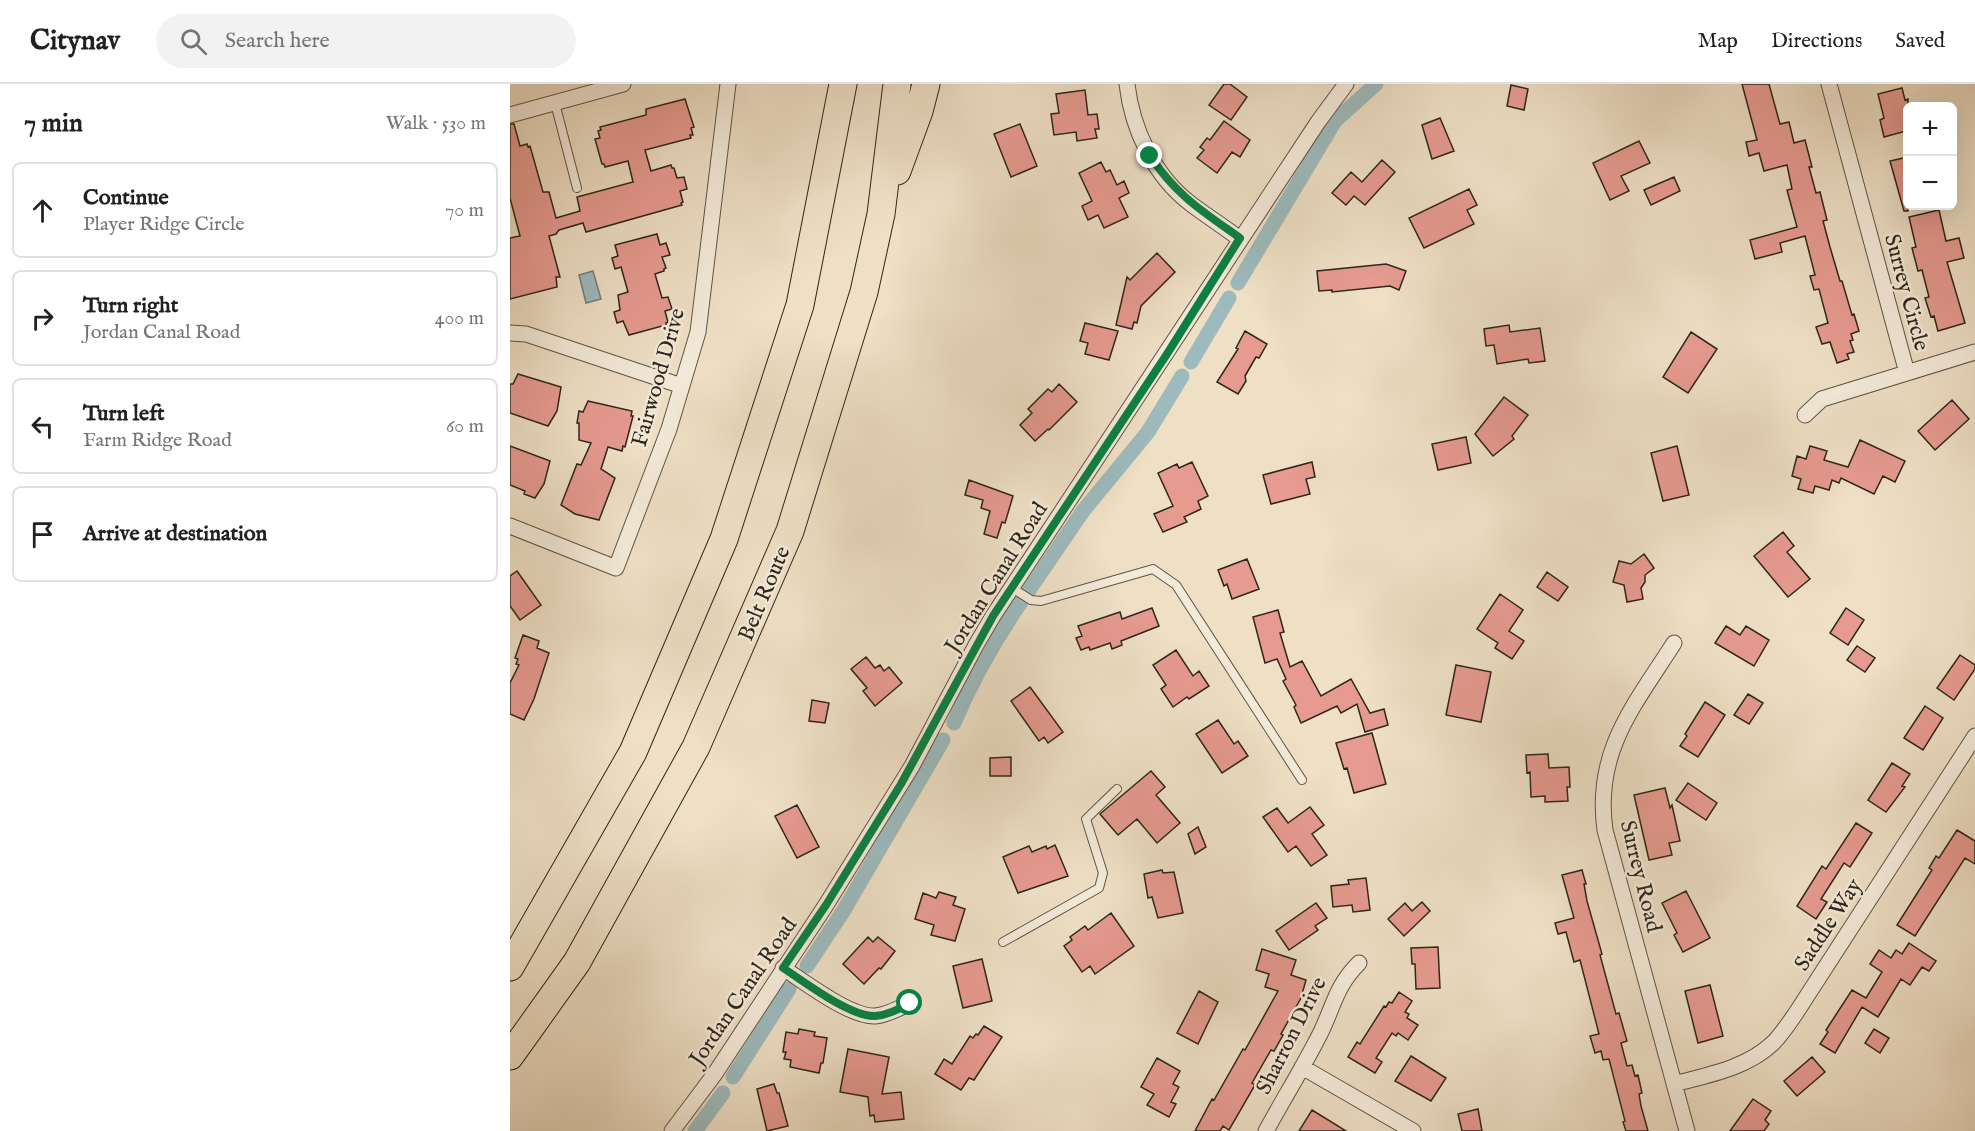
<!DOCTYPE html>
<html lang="en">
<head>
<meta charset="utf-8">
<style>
	:root { --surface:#fff; --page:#f2f2f2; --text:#202124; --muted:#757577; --line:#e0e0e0 }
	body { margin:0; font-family:"IM FELL English",serif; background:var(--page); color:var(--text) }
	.controls { position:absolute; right:18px; top:18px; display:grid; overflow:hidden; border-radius:9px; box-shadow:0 6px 24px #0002 }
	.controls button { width:54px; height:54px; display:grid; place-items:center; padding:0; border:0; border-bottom:2px solid var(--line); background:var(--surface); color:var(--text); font:30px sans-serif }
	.stop { position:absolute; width:18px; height:18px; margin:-14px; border:4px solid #0b8043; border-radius:50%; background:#fff }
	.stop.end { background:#0b8043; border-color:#fff; box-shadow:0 2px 6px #0008 }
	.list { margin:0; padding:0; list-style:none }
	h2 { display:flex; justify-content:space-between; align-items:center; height:78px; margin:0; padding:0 24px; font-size:26px }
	h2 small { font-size:20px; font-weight:400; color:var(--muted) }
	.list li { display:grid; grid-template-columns:39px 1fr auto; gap:18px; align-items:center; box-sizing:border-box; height:96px; margin:0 12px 12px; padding:0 12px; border:2px solid var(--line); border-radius:9px }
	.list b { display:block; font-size:22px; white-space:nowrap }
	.list p { margin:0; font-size:20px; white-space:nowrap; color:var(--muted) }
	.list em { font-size:20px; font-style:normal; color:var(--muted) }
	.icon { flex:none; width:33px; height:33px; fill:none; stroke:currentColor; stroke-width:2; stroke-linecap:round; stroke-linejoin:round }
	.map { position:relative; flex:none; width:1465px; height:1047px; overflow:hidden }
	header { display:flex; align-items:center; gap:36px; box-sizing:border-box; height:84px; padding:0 30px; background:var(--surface); border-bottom:2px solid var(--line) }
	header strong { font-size:28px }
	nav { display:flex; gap:33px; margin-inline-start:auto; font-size:21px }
	.search { width:420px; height:54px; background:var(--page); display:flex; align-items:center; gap:15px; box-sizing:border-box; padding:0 21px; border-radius:33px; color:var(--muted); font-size:22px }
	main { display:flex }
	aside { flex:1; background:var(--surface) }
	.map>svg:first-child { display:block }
</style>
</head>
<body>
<header>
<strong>Citynav</strong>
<div class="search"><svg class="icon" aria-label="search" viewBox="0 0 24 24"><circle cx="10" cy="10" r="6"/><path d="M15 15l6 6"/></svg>Search here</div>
<nav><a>Map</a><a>Directions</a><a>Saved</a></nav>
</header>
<main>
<aside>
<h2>7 min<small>Walk · 530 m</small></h2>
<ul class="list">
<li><svg class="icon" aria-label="ahead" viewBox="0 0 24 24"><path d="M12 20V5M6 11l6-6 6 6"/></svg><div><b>Continue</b><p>Player Ridge Circle</p></div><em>70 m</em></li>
<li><svg class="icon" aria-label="right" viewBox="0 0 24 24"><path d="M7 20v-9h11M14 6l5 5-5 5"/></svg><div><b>Turn right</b><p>Jordan Canal Road</p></div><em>400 m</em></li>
<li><svg class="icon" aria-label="left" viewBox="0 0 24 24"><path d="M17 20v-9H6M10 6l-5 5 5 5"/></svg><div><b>Turn left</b><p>Farm Ridge Road</p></div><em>60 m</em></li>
<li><svg class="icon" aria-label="arrive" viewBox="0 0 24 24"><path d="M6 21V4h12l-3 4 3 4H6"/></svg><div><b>Arrive at destination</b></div></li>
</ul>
</aside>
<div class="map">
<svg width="1465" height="1047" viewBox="0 0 1465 1047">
	<rect width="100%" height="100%" fill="#eedfc5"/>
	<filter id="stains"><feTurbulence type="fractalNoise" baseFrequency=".00333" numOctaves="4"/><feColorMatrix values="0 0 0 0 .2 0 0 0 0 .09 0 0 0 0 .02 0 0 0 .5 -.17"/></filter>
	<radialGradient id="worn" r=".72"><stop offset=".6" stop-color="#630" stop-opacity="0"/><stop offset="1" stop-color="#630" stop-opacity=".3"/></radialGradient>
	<path fill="#9dbabd" stroke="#717f7c" stroke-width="1.5" d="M 83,187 L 91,215 L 76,219 L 69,191 Z"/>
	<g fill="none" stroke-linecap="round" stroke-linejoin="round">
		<path stroke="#9dbabd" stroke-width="15" d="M 728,199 L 825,37 L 866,0
			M 681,278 L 719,214
			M 519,506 L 573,427 L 638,348 L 672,292
			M 444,639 C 462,596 485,556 511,518
			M 297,882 L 334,826 L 433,656
			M 223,993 L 279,905
			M 185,1047 L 213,1009"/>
	</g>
	<path fill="#e69a90" stroke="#2e261b" stroke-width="1.5" d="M 714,0 L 720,0 L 737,13 L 721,36 L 699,21 Z
		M 1232,0 L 1259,0 L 1270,40 L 1279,38 L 1284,59 L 1295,56 L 1302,83 L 1299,83 L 1306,109 L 1310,108 L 1317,136 L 1313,137 L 1320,163 L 1330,197 L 1332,197 L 1342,231 L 1344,230 L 1349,247 L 1341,250 L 1343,256 L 1340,257 L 1344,268 L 1337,270 L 1339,275 L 1327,279 L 1320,258 L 1312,260 L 1306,243 L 1318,239 L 1309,205 L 1304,206 L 1300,192 L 1305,191 L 1295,152 L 1270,159 L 1272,168 L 1245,175 L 1240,156 L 1287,143 L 1277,106 L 1282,105 L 1277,81 L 1254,87 L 1249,69 L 1239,72 L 1236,58 L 1247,56 Z
		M 1001,1 L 1018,5 L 1014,26 L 997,22 Z
		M 1392,4 L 1395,16 L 1398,15 L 1398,41 L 1395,41 L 1396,47 L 1374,53 L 1370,36 L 1374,34 L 1368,10 Z
		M 575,6 L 578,31 L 587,30 L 589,45 L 585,45 L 587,54 L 567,57 L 566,48 L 544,51 L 541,30 L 549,29 L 546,10 Z
		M 175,15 L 184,43 L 181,44 L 183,51 L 180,51 L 181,54 L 135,66 L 141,87 L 161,81 L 162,84 L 164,84 L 167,94 L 174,93 L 177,105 L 170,107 L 173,118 L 171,119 L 172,121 L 76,148 L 73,139 L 49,146 L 46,150 L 39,152 L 50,193 L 46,193 L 47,203 L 0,215 L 0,154 L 10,152 L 0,114 L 0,40 L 4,40 L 10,62 L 17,60 L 18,63 L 20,62 L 33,108 L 39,108 L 46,134 L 70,127 L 67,113 L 123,98 L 118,77 L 95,83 L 94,80 L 92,80 L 85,55 L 90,54 L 88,47 L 91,46 L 90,43 L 136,31 L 136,25 Z
		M 930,34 L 944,67 L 922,75 L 912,41 Z
		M 714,37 L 740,56 L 730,73 L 722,68 L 707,89 L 687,74 L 694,66 L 690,63 L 697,54 L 700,56 Z
		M 510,40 L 527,82 L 501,93 L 484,50 Z
		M 1129,57 L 1140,79 L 1111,92 L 1119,107 L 1100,116 L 1083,79 Z
		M 1398,73 L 1398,127 L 1394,127 L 1380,77 Z
		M 872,76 L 885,88 L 855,121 L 844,112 L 836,121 L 822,109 L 841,88 L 852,98 Z
		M 591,78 L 596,88 L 600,86 L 607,101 L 614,97 L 619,109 L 609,114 L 618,133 L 594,144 L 588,131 L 578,136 L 572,122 L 582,117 L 569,89 Z
		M 1164,93 L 1170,107 L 1141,121 L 1134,106 Z
		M 959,105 L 967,121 L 957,126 L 964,140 L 914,164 L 899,134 Z
		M 1429,126 L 1436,157 L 1449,154 L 1454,174 L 1437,178 L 1455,239 L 1428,247 L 1424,232 L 1421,233 L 1415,214 L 1419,213 L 1412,186 L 1408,187 L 1402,164 L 1406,163 L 1399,133 Z
		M 147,150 L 150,161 L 156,159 L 160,171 L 152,173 L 156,184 L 154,185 L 154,187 L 145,190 L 152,214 L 158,213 L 162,225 L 155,227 L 158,238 L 156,239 L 156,241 L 119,251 L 113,237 L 107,239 L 104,228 L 110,226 L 108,211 L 118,208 L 111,183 L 105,185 L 102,174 L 108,172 L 105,161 Z
		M 647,169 L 665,188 L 631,222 L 627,239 L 624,238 L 622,245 L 606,241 L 617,193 L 620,196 Z
		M 876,180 L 896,187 L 889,206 L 880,202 L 822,208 L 822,206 L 809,207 L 807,187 Z
		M 575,239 L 608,247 L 599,276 L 575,270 L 578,259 L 570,257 Z
		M 999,241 L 1000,248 L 1030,244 L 1035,277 L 1019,279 L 1018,275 L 987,280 L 984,261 L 976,262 L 974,245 Z
		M 735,247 L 757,260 L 749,274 L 746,273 L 735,292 L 736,297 L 728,310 L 707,298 L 728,265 L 726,264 Z
		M 1181,248 L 1207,265 L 1178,309 L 1153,293 Z
		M 8,290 L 51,303 L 47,327 L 38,342 L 0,329 L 0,300 L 3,300 Z
		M 549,300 L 567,318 L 539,346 L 538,345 L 525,357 L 510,341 L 522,329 L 518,325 L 538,305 L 542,308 Z
		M 994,313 L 1018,331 L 1002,352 L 1004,355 L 983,372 L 965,350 Z
		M 1442,316 L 1459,335 L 1425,366 L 1408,347 Z
		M 78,317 L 122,327 L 121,332 L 123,332 L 115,363 L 113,362 L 112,367 L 98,363 L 91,385 L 105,394 L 89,436 L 65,430 L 51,421 L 67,380 L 71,381 L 81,359 L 69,356 L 69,339 L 67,339 L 69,327 L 73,328 Z
		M 956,353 L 961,379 L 928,386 L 922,360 Z
		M 1350,356 L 1395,377 L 1385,398 L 1373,392 L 1364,410 L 1331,394 L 1329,399 L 1322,396 L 1319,406 L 1305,402 L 1303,409 L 1288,405 L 1291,395 L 1282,392 L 1287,372 L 1296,375 L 1300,362 L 1317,367 L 1314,376 L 1338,383 Z
		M 0,362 L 40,377 L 34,400 L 25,414 L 14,410 L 15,407 L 0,401 Z
		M 1167,362 L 1179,411 L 1153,417 L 1141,369 Z
		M 682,378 L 698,412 L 688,417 L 691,425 L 674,433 L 677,438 L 653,448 L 644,430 L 663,422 L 648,389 L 667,380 L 669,384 Z
		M 802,378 L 805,393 L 796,395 L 800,410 L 761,420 L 753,391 Z
		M 459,396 L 503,412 L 495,439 L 492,438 L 487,454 L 474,450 L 480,427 L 471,424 L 473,416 L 455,411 Z
		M 1273,448 L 1284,462 L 1277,468 L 1300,495 L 1278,513 L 1244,472 Z
		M 1134,470 L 1144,484 L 1135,491 L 1135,498 L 1131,504 L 1133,515 L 1117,518 L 1114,501 L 1103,498 L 1109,477 L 1121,480 Z
		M 737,475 L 749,505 L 722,515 L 717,500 L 714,502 L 708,486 Z
		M 7,487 L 31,521 L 10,536 L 0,522 L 0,492 Z
		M 1037,488 L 1058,503 L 1048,517 L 1027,503 Z
		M 990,510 L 1013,526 L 999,547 L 1014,557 L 1002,575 L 985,564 L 988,559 L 967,545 Z
		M 642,524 L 649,542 L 611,557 L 612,561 L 602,565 L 600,559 L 580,566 L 579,563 L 571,566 L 566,554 L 572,552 L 568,542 L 610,528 L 612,535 Z
		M 1336,524 L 1354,536 L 1338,561 L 1320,549 Z
		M 768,526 L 774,548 L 770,549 L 780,583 L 792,577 L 811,612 L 841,595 L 860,629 L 874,625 L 878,641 L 855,648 L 847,620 L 831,629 L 827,622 L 791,639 L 784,623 L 786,621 L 773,597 L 776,595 L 767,575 L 755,579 L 743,533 Z
		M 1216,542 L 1230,551 L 1236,542 L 1259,556 L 1244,582 L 1205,559 Z
		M 13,551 L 29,557 L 27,564 L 39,569 L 24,615 L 14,636 L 0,630 L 0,599 L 9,581 L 6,580 L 8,575 L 5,574 Z
		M 1347,562 L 1365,574 L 1355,588 L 1337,576 Z
		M 666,566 L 683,592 L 689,587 L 699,602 L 679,615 L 677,613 L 663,623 L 651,605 L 656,601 L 643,581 Z
		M 1450,571 L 1465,581 L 1465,585 L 1444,616 L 1427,604 Z
		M 356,573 L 365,584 L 370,581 L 374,587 L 379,583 L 392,599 L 365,622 L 353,607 L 357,604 L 341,585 Z
		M 946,581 L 981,588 L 971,638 L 936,631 Z
		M 520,603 L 553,648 L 538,659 L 534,653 L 529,657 L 501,617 Z
		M 1238,610 L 1253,619 L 1239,640 L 1224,631 Z
		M 302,616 L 319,619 L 315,639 L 299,637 Z
		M 1195,618 L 1215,631 L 1188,673 L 1170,662 L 1177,652 L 1175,650 Z
		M 1415,622 L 1433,634 L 1413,666 L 1394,654 Z
		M 708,636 L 724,660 L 728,657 L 738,672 L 712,689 L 686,650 Z
		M 862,649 L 876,700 L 844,709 L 837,684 L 834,685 L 826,659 Z
		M 1038,670 L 1039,684 L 1059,683 L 1060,703 L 1057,703 L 1058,717 L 1035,718 L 1035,712 L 1021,713 L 1020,688 L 1017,689 L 1016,671 Z
		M 501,673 L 501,692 L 480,692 L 480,674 Z
		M 1382,679 L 1400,690 L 1392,702 L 1395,703 L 1376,728 L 1358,716 Z
		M 641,687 L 655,703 L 646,711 L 670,739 L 647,759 L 627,735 L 608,751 L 590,730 Z
		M 1178,699 L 1207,719 L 1196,736 L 1166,716 Z
		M 1155,704 L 1160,724 L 1162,721 L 1170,757 L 1159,759 L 1162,771 L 1139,776 L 1124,711 Z
		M 287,721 L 309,763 L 287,774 L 265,732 Z
		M 800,723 L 814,741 L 802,750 L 817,771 L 801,782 L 786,762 L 778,768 L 753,733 L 767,724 L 778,739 Z
		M 1346,739 L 1362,749 L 1340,783 L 1334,779 L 1311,815 L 1317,818 L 1306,835 L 1287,822 L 1312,782 L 1316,785 Z
		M 688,743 L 696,763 L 685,770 L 678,750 Z
		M 1447,746 L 1465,757 L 1465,780 L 1455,774 L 1405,852 L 1387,841 L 1422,786 L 1419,784 L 1426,772 L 1429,774 Z
		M 545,761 L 558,792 L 508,809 L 493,773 L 519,762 L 522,768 L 536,762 L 537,765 Z
		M 652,786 L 653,789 L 664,788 L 673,829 L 648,834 L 642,813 L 638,814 L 634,790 Z
		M 1072,786 L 1076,800 L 1074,800 L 1077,817 L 1092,870 L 1090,871 L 1106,930 L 1109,929 L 1117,957 L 1111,959 L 1117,982 L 1122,981 L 1125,992 L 1128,991 L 1132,1009 L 1129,1010 L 1131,1022 L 1138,1047 L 1116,1047 L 1113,1038 L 1115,1037 L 1099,975 L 1093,976 L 1091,967 L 1085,969 L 1080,952 L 1089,950 L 1070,876 L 1064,878 L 1056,848 L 1048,850 L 1045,839 L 1064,834 L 1052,791 Z
		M 856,794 L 860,826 L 843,828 L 842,821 L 823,823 L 821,802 L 839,800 L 838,796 Z
		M 1176,807 L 1200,854 L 1173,868 L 1164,851 L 1167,849 L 1152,819 Z
		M 429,808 L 446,813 L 443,821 L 455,825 L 445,857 L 421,851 L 424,841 L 405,835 L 413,809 L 426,814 Z
		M 912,818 L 920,827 L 894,852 L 878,835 L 895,819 L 902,827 Z
		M 806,819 L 817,834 L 805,842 L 808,846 L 779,866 L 766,847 Z
		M 601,829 L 624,862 L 585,890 L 580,882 L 572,888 L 554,862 L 562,856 L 560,853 L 575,842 L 578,846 Z
		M 358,853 L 363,858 L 368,853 L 385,867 L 371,885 L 369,884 L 354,900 L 333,880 Z
		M 1399,859 L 1426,877 L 1419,887 L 1412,883 L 1400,901 L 1391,895 L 1368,933 L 1352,923 L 1325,969 L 1310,960 L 1318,948 L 1316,946 L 1342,906 L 1356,914 L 1372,888 L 1360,880 L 1369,866 L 1381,874 L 1386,866 L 1392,870 Z
		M 928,863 L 930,904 L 906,905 L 905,880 L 902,880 L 901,864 Z
		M 752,865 L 786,876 L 781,891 L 796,896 L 791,914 L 771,950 L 773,951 L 764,967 L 761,966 L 742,999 L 745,1001 L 719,1046 L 713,1042 L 710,1047 L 685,1047 L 702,1015 L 704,1016 L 733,965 L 735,966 L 768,907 L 755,903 L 759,890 L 746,886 Z
		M 472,875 L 482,917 L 453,924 L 443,882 Z
		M 1200,901 L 1213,952 L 1188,959 L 1175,907 Z
		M 689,907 L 708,918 L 688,960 L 667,949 Z
		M 889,908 L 902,917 L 895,928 L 899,930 L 897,934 L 908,941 L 898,956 L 888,949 L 886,952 L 882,949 L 866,974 L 872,978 L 865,989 L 838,973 L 847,958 L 850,960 L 874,922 L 876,923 L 879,918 L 882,919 Z
		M 474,942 L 492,953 L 464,996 L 459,994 L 451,1006 L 425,990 L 434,975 L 442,980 L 460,952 L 463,954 L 466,950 L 468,951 Z
		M 289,945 L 305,948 L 304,952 L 317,954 L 313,979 L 311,979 L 309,989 L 280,983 L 281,976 L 274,975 L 276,968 L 273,968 L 276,948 L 288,950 Z
		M 1364,945 L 1379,954 L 1370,969 L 1355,959 Z
		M 338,965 L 379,973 L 372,1010 L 391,1008 L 394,1035 L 365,1038 L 364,1031 L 360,1032 L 358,1013 L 330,1008 Z
		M 901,972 L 936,994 L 921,1017 L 885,997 Z
		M 1302,973 L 1315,988 L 1287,1012 L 1274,997 Z
		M 647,974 L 670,987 L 663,1000 L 669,1003 L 661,1018 L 666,1020 L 659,1033 L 637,1021 L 644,1010 L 631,1003 Z
		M 264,1000 L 267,1009 L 269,1009 L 278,1042 L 257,1047 L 247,1005 Z
		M 1243,1015 L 1261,1027 L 1255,1036 L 1259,1040 L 1254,1047 L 1220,1047 Z
		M 968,1025 L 972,1047 L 952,1047 L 948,1030 Z
		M 802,1026 L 836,1047 L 789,1047 Z"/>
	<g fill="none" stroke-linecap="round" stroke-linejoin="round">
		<defs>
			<path id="lane" d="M 45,19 L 67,104
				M 502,504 L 521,516 L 531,517 L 643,485 L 666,501 L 792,696
				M 493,858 L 589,804 L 593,789 L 576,735 L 607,705"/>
			<path id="street" d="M 617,0 C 622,45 644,92 681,120 C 697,132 714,143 730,155
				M 1319,0 L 1397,289
				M 0,31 L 113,0
				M 0,249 L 16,250 L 172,302
				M 1295,331 L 1312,315 L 1465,268
				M 0,442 L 106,484 L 159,345 L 188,248 L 218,0
				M 1164,559 C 1124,622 1084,667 1095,746 L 1177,1047
				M 273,884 C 295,898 340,933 365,932 C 378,931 389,924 400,919
				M 792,983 L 903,1047
				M 1164,1000 C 1198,991 1237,984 1263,959 C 1272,950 1279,939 1286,929 L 1465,652
				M 162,1047 L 204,991 L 316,821 L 402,682 L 466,561 L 483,532 L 808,38 L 836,0
				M 756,1047 C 774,1014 794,982 811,948 C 824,921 826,902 849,879"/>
			<path id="highway" d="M 387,87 L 409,27 L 416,0
				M 0,883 L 123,668 L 214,455 L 290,221 L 333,0
				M 0,972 L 67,878 L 186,663 L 280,447 L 354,208 L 371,130 L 387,0"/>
		</defs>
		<use href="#lane" stroke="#5e5446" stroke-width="10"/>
		<use href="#street" stroke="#5e5446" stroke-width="17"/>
		<use href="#highway" stroke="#2e261b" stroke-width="29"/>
		<use href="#lane" stroke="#f4ead9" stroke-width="8"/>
		<use href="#street" stroke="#f4ead9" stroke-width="15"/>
		<use href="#highway" stroke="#eedfc5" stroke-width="27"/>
	</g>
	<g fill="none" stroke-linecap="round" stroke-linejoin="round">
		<path stroke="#0b8043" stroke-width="8" d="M 400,919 C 389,925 378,931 365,932 C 340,933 295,898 273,884 L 316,821 L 391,700 L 483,532 L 657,270 L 730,154 C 692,127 667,112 640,72"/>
	</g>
	<g text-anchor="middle" stroke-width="5" stroke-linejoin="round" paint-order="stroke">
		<g font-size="22" fill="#2e261b" stroke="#f4ead9">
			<text transform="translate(1398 208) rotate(75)" y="8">Surrey Circle</text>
			<text transform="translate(147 293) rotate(-74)" y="8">Fairwood Drive</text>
			<text transform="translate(485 493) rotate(-58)" y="8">Jordan Canal Road</text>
			<text transform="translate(253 509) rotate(-67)" y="8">Belt Route</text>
			<text transform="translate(1132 792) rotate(76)" y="8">Surrey Road</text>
			<text transform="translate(1317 840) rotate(-57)" y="8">Saddle Way</text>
			<text transform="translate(232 907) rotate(-56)" y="8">Jordan Canal Road</text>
			<text transform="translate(780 951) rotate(-63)" y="8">Sharron Drive</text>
		</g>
	</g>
	<rect width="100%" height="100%" filter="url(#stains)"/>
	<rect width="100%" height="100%" fill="url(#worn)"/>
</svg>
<div class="controls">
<button>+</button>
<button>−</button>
</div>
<div class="stop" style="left:400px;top:919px"></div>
<div class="stop end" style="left:640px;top:72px"></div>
</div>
</main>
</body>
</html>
